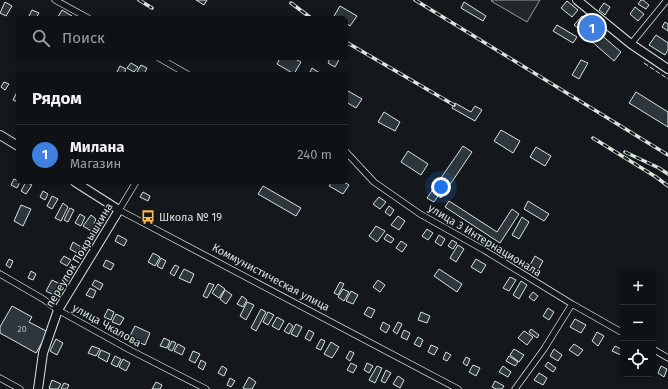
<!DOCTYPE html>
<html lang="ru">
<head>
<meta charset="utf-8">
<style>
	:root { --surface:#0f1215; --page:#1d2022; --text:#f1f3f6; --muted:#9b9ea0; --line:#2f3234; --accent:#b45309 }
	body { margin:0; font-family:"Fira Sans",sans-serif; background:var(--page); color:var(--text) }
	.controls { position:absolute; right:12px; bottom:12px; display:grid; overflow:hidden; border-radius:6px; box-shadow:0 2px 6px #0003 }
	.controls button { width:36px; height:36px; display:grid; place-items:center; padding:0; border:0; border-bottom:1px solid var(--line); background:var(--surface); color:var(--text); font:20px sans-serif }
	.you { position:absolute; left:441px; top:187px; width:14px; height:14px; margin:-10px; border:3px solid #fff; border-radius:50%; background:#1a73e8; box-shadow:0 0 0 6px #1a73e833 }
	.badge { display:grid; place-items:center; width:26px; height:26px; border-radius:50%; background:var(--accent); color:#fff; font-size:13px; font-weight:700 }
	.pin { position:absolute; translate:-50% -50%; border:2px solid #fff; box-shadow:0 1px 4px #0006 }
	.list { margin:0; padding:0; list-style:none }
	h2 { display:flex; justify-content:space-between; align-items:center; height:52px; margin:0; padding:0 16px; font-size:17px }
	h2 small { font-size:13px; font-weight:400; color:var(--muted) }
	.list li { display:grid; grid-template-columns:26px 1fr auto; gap:12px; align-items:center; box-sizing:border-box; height:60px; padding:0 16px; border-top:1px solid var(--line) }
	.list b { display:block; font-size:15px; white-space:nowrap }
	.list p { margin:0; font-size:13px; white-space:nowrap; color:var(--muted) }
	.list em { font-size:13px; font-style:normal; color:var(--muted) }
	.icon { flex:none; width:22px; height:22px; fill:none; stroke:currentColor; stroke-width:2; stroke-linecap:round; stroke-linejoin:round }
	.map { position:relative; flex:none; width:668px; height:389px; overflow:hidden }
	.search { position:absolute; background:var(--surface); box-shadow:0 2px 6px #0003; left:16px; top:16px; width:332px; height:44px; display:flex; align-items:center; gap:10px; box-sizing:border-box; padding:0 14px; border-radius:6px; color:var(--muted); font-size:15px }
	.panel { position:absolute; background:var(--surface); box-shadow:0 2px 6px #0003; left:16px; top:72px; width:332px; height:112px; border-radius:6px }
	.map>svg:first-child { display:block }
</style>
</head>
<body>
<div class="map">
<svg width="668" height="389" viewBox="0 0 668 389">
	<rect width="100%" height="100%" fill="#14181c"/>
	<path fill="#24282b" stroke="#939e99" d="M 492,0 L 540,0 L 527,22 L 491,1 Z"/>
	<path fill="#2c363c" stroke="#d8e6dc" d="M 196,0 L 207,0 L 204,5 Z
		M 641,0 L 643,0 L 649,5 L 646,9 L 638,4 Z
		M 567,1 L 578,10 L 572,17 L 561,8 Z
		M 5,2 L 12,6 L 6,16 L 0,13 Z
		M 464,2 L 486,16 L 483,21 L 461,8 Z
		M 604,3 L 610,7 L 605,15 L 599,10 Z
		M 340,6 L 357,16 L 350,26 L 346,23 L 346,18 L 338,18 L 334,16 Z
		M 635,7 L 644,14 L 638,21 L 630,14 Z
		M 32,10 L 39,13 L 36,18 L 33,18 L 29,16 Z
		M 62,10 L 72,16 L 71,18 L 60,18 L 58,17 Z
		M 582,16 L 597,28 L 589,37 L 574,25 Z
		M 665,22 L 668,24 L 668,31 L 662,27 Z
		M 557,25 L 577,37 L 573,43 L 553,31 Z
		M 598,32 L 621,52 L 614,61 L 590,40 Z
		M 656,35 L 668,43 L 668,50 L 665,55 L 649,45 Z
		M 280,58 L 293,58 L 301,62 L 294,74 L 277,64 Z
		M 330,58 L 340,58 L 335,67 L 328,63 Z
		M 581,60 L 588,63 L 579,79 L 572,75 Z
		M 131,63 L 138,67 L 134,72 L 127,68 Z
		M 141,65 L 147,68 L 144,74 L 141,74 L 137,72 Z
		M 120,66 L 126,69 L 124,74 L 116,74 Z
		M 312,68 L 321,74 L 309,74 Z
		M 4,82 L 9,84 L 5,90 L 1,87 Z
		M 348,91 L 362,99 L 356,108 L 346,102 L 346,94 Z
		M 17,92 L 18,93 L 18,102 L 13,100 Z
		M 636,92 L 668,112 L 668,127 L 629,103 Z
		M 455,103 L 471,112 L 475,106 L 482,110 L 475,121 L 452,108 Z
		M 384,112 L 400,122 L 395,131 L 378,122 Z
		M 501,130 L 520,141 L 513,153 L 494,141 Z
		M 463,146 L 472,152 L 441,198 L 438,196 L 434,202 L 427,198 Z
		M 536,147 L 551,156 L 545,166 L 530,157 Z
		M 408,151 L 428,164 L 421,175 L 401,162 Z
		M 14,179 L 20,182 L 17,188 L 11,185 Z
		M 26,182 L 32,185 L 26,194 L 21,191 Z
		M 332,182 L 344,182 L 349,185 L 343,194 L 329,186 Z
		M 263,186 L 301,208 L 296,216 L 258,194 Z
		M 43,191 L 48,194 L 45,200 L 40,197 Z
		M 143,192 L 150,196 L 148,201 L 140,197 Z
		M 52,196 L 58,199 L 52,209 L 47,206 Z
		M 379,197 L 386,202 L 380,209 L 373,204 Z
		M 449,201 L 497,232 L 512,209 L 519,214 L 500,243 L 445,207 Z
		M 528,201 L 549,214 L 544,221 L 524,209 Z
		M 63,203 L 68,207 L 61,221 L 55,218 Z
		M 21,205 L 31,209 L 23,226 L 14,221 Z
		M 389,206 L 394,210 L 390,216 L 385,212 Z
		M 70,208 L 74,210 L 68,222 L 64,220 Z
		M 80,214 L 85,217 L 81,226 L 75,223 Z
		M 91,215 L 96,219 L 94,224 L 100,228 L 96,234 L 83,226 Z
		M 398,216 L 405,221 L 399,230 L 391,225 Z
		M 522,217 L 529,222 L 519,239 L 512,235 Z
		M 376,226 L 385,231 L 377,242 L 369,236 Z
		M 427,229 L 433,233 L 428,240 L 422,236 Z
		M 387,234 L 394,239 L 391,243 L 384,239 Z
		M 118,235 L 127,240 L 124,246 L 115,241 Z
		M 439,235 L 445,239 L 441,246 L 435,242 Z
		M 452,240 L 457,243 L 453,249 L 448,246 Z
		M 401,241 L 407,245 L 402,252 L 396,248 Z
		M 73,242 L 81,247 L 77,253 L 70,249 Z
		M 458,245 L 464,249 L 456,262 L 450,258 Z
		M 153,253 L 160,257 L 155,266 L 148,262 Z
		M 64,256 L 71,260 L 67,266 L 60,262 Z
		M 535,256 L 543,261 L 538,270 L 530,265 Z
		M 161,258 L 166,261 L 162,269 L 157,266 Z
		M 9,259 L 13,261 L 10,268 L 6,265 Z
		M 476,259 L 486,265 L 481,273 L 471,267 Z
		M 106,260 L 114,264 L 111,270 L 103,266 Z
		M 175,265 L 179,267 L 174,276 L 170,273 Z
		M 184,269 L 194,274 L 190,283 L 179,278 Z
		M 439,269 L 462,284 L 457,292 L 434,276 Z
		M 31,271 L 36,274 L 33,280 L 28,278 Z
		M 510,277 L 516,280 L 509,291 L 503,288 Z
		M 52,280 L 60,284 L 54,295 L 46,291 Z
		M 95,280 L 103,284 L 100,290 L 92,285 Z
		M 378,280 L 385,285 L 380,292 L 373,287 Z
		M 521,281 L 527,285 L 519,299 L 513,295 Z
		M 340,282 L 344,284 L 338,295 L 334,293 Z
		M 209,283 L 214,285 L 207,298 L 203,296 Z
		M 218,284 L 225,289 L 219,298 L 212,293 Z
		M 90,288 L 96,291 L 93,298 L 86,295 Z
		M 343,289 L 349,292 L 344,301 L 338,297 Z
		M 225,290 L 232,295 L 226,304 L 220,299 Z
		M 351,291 L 358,295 L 353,304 L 346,301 Z
		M 533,292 L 538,296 L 534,301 L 529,297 Z
		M 242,296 L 247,300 L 243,307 L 237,304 Z
		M 247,302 L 254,305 L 246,320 L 240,316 Z
		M 12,306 L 32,317 L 29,322 L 48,332 L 36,353 L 0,333 L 0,327 Z
		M 368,307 L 375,310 L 371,318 L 364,314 Z
		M 548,308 L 554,312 L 549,320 L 543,316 Z
		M 108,309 L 114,312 L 111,320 L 104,317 Z
		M 261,309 L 266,312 L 256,331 L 251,328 Z
		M 268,312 L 274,315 L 268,325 L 263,322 Z
		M 421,312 L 430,316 L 427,323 L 418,320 Z
		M 116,314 L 124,318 L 120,325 L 112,322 Z
		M 277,317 L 284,321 L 279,330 L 272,326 Z
		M 575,319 L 586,325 L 581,333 L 570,327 Z
		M 383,322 L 390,326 L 386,333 L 380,329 Z
		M 398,322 L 402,324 L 397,334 L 393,331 Z
		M 289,323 L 293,326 L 289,334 L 284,331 Z
		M 296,324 L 302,327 L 297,337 L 291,334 Z
		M 135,326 L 150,333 L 145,345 L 129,338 Z
		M 531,329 L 539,335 L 537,338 L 529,332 Z
		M 309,330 L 314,333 L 310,341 L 305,338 Z
		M 404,330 L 410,333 L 407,340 L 401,337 Z
		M 524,331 L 533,337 L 527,345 L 518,338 Z
		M 597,332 L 604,336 L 598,346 L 592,341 Z
		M 418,337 L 423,340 L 420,347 L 414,344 Z
		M 164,338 L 170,341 L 167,348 L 160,346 Z
		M 56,339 L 63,343 L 57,355 L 50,351 Z
		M 321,339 L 325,341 L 321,350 L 316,348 Z
		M 172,341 L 176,343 L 172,351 L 168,349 Z
		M 331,342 L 339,347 L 332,358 L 324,354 Z
		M 178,344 L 185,348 L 182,355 L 174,351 Z
		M 574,344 L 583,350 L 578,356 L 569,350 Z
		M 431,345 L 438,348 L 434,355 L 428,352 Z
		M 92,346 L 100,349 L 96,356 L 88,353 Z
		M 615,346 L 623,350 L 623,356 L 612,351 Z
		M 514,349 L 524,355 L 519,362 L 510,355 Z
		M 554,349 L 562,355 L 558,361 L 550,356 Z
		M 101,350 L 110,354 L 107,362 L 98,357 Z
		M 193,351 L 200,354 L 195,363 L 189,360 Z
		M 350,351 L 354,353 L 350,361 L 346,358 Z
		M 446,352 L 451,355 L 447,361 L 443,359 Z
		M 115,356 L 121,359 L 117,367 L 111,364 Z
		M 509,356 L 518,362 L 515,366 L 506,361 Z
		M 466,357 L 470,359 L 467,366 L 463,363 Z
		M 123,359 L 130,363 L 126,371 L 119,367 Z
		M 201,360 L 206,363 L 203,370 L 198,367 Z
		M 548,362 L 556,368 L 553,372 L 545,366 Z
		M 351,363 L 357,366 L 353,373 L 347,370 Z
		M 367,363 L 373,366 L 369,373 L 364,370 Z
		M 473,365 L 480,368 L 476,376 L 469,372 Z
		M 222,366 L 227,369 L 224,376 L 218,373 Z
		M 377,366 L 382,368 L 375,383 L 369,380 Z
		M 503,366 L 511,372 L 508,377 L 499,372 Z
		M 661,366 L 667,369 L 664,377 L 658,373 Z
		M 386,370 L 391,373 L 385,383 L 381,381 Z
		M 539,373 L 547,378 L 543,385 L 534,380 Z
		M 398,376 L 404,380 L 400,388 L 393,384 Z
		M 249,377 L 256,382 L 252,389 L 245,389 L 243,388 Z
		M 230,378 L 235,381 L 231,387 L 227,385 Z
		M 52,380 L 61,384 L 58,389 L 51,389 L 49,388 Z
		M 495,381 L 504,386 L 502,389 L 496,389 L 492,387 Z
		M 156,382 L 162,385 L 160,389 L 152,389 Z
		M 64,383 L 69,385 L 67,389 L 61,389 Z"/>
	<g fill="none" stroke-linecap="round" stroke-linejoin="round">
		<defs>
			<path id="street" d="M 55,0 L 88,18
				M 631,44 L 667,0
				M 159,58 L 187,74
				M 346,152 L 374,182 L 420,214 L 484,250 L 572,304 L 623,333
				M 136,182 L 119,210 L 458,389
				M 0,274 L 43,299 L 58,310 L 130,350 L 206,389
				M 653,349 L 668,358
				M 0,378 L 20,389
				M 515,389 L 544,349 L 572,304"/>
			<path id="secondary" d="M 577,0 L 631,44 L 668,69
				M 0,135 L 18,146
				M 38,389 L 43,353 L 58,310 L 119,210 L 75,182"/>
		</defs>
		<use href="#street" stroke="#d8e6dc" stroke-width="7"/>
		<use href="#secondary" stroke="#d8e6dc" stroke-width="10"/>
		<use href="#street" stroke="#14181c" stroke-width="5.5"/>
		<use href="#secondary" stroke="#14181c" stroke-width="8"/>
		<defs>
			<path id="rail" d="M 139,0 L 152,8
				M 415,0 L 668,155
				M 291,3 L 311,18
				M 346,42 L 454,105
				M 593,138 L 656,177 L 668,186
				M 625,152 L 659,168 L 668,174"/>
		</defs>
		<use href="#rail" stroke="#d8e6dc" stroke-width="3.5"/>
		<use href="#rail" stroke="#14181c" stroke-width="2" stroke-dasharray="6" stroke-linecap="butt"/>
		<path stroke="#d8e6dc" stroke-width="1" stroke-dasharray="5 2" stroke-linecap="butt" d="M 644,63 L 668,79"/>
	</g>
	<defs>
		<symbol id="bus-bare" viewBox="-9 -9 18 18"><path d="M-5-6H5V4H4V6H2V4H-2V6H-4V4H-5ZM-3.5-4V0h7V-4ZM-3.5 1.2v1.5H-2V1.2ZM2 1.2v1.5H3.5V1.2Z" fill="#ffb74d" stroke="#14181c" stroke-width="2.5" paint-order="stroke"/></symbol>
	</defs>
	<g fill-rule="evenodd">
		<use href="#bus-bare" x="138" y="207" width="20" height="20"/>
	</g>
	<g text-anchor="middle" stroke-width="3" stroke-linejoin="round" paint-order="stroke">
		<g font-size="9" fill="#adbab4">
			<text x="22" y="332">20</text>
		</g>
		<g font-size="11" fill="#d8e6dc" stroke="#14181c" text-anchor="start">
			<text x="159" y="221">Школа № 19</text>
		</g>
		<g font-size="11" fill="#d8e6dc" stroke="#14181c">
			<text transform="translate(485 240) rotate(31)" y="4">улица 3 Интернационала</text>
			<text transform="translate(79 255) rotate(-59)" y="4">переулок Покрышкина</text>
			<text transform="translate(271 277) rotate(28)" y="4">Коммунистическая улица</text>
			<text transform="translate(107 325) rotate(29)" y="4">улица Чкалова</text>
		</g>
	</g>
</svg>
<div class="controls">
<button>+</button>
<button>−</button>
<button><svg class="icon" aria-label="locate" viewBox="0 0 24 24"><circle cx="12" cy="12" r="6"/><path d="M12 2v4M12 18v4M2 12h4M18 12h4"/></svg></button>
</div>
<div class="you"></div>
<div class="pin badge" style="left:592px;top:28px;background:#3f7fe0">1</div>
<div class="search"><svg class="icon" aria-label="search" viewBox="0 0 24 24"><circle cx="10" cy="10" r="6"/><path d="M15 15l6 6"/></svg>Поиск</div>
<section class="panel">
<h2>Рядом<small></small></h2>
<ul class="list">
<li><span class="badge" style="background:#3f7fe0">1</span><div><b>Милана</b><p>Магазин</p></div><em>240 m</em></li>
</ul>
</section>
</div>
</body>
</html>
